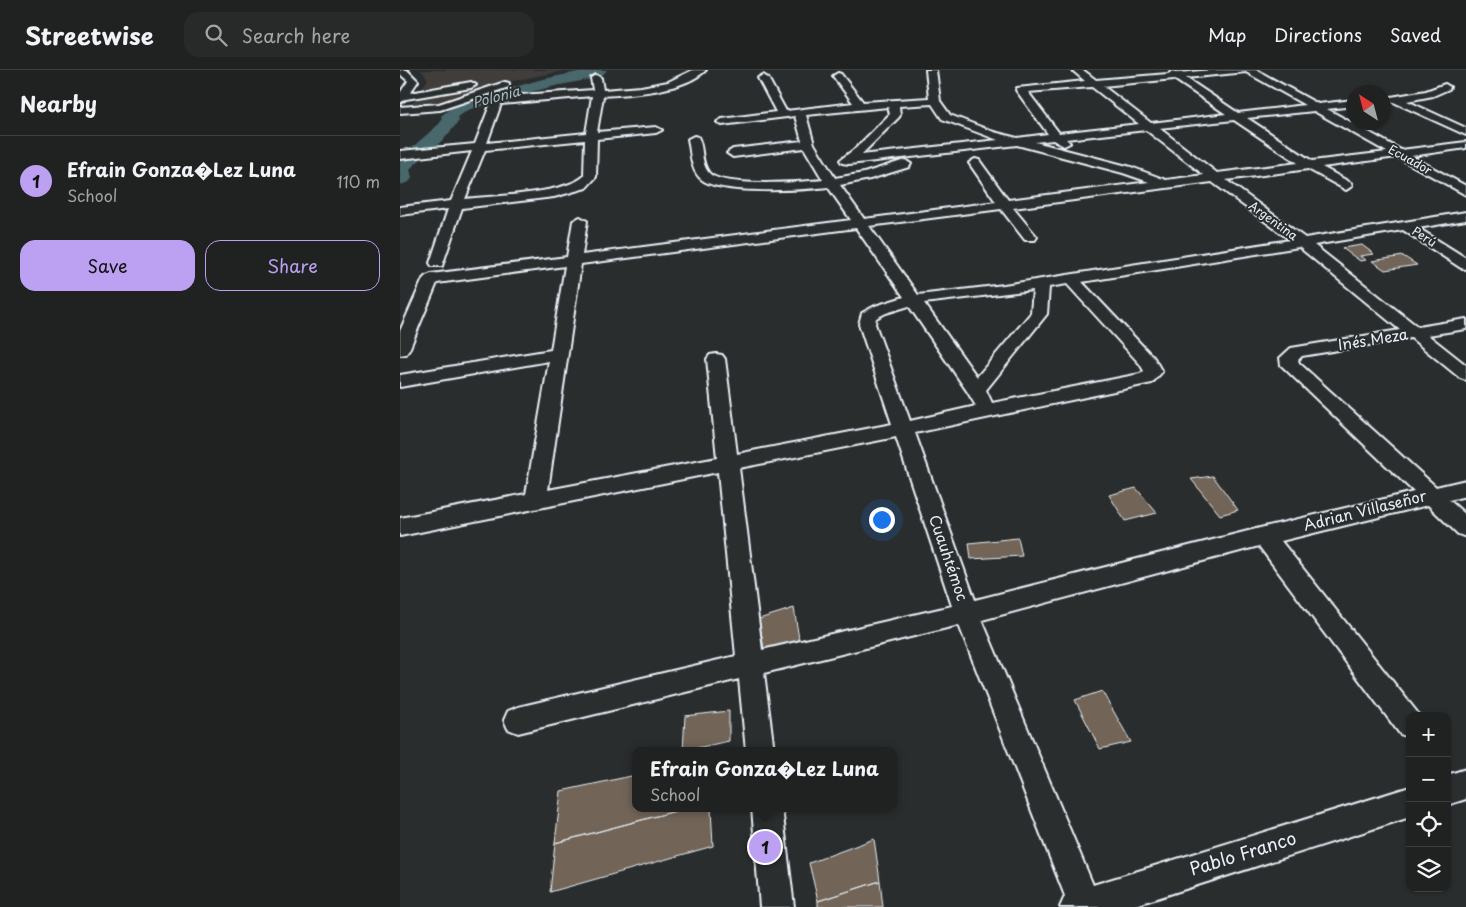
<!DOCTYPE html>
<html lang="en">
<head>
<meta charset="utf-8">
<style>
	:root { --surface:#202222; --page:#282a2a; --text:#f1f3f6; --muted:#a2a4a5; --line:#3d3f40; --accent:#bca0f2 }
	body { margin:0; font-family:"Playpen Sans",sans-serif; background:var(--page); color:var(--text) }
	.controls { position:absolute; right:15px; bottom:15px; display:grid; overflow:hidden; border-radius:10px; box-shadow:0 1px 4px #0004 }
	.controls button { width:45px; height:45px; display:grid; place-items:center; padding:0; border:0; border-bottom:1px solid var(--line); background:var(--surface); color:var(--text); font:25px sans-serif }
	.compass { position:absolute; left:946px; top:15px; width:45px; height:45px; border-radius:50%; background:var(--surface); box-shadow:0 1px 4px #0004; rotate:324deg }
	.you { position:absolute; left:481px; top:449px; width:18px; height:18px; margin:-12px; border:4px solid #fff; border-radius:50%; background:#1a73e8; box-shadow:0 0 0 8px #1a73e833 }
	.badge { display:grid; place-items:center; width:32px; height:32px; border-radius:50%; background:var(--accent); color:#111; font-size:16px; font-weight:700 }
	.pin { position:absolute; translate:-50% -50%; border:2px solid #fff; box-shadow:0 1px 5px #0006 }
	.popup { position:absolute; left:232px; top:677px; width:265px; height:65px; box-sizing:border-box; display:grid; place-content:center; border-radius:10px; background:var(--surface); filter:drop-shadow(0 1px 4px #0005); font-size:16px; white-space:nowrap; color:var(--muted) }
	.popup b { font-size:19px; color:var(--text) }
	.popup::after { content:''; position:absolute; left:50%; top:100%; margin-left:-10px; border:10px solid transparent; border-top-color:var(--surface) }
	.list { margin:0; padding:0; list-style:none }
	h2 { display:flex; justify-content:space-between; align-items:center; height:65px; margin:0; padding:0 20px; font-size:21px }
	h2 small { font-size:16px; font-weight:400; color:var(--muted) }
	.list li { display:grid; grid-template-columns:32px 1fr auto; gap:15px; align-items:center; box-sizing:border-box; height:90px; padding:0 20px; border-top:1px solid var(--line) }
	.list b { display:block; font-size:19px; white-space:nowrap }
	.list p { margin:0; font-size:16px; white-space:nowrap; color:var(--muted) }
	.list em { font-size:16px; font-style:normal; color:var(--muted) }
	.actions { display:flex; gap:10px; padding:15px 20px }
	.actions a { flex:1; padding:11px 0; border:1px solid var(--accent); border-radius:15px; text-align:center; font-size:18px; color:var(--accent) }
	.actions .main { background:var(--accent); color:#111 }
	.icon { flex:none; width:28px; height:28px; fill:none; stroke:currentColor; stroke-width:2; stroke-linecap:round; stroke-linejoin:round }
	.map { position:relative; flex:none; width:1066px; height:837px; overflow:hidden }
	header { display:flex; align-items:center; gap:30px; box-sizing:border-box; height:70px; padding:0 25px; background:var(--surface); border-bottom:1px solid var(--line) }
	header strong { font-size:24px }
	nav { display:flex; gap:28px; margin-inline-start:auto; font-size:18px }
	.search { width:350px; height:45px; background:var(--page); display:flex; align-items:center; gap:12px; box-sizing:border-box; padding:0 18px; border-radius:15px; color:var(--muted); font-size:19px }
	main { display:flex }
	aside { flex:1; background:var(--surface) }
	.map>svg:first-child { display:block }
</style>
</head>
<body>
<header>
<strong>Streetwise</strong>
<div class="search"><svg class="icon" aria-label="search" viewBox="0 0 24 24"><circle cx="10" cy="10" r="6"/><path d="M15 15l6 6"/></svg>Search here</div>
<nav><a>Map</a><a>Directions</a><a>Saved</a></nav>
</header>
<main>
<aside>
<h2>Nearby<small></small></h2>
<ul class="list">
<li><span class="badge">1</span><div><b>Efrain Gonza�Lez Luna</b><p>School</p></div><em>110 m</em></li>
</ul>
<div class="actions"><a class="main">Save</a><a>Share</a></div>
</aside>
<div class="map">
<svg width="1066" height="837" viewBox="0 0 1066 837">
	<rect width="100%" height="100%" fill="#2a2d2e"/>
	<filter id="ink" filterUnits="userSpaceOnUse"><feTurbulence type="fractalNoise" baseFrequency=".02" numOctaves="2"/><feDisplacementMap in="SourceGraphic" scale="10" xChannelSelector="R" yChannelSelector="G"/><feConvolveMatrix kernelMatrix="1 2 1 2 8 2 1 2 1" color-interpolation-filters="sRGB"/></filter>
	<g filter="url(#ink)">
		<path fill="#403e3b" d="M 21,0 L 167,0 L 108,12 L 46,32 L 11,36 L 28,9 Z"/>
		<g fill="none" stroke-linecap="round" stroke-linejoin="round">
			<path fill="#49676c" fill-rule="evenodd" d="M 187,0 L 207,0 C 201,9 186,10 176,12 C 139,18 104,30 68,40 L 58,47 L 59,51 L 45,68 L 13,96 L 10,99 L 12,108 L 9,112 L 0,115 L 0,88 L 39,54 L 42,50 L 41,46 L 56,34 L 139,10 Z"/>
		</g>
		<path fill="#726558" stroke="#e8f1f8" d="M 962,175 L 974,184 L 960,186 L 966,190 L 960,191 L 942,178 Z
			M 1003,186 L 1017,195 L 985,200 L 972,191 Z
			M 813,406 L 838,440 L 820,445 L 791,409 Z
			M 736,418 L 757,443 L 725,451 L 709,425 Z
			M 618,468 L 622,486 L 571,489 L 569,473 Z
			M 394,538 L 400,575 L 365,585 L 359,549 Z
			M 702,621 L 731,672 L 700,679 L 675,630 Z
			M 329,641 L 329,671 L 283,681 L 285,646 Z
			M 236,705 L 236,738 L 287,738 L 155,773 L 161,721 Z
			M 287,738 L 311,738 L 313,776 L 150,822 L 155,773 Z
			M 474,769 L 480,811 L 418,831 L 409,793 Z
			M 480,811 L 483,837 L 418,837 L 418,831 Z"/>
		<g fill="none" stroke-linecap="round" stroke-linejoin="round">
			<defs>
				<path id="minor" d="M 0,0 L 7,0 L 18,11 L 10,23 L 71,12 L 76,15 L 71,18 L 6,29 L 0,33 L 0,23 L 8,11 L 0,4 Z
					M 293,0 L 306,0 C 283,22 232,24 203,26 L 197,62 L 256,57 L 262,60 L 256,63 L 197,69 L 196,107 L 186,118 L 154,127 L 62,138 L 42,196 L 32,196 L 30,193 L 48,139 L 0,145 L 0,137 L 51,131 L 72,81 L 0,89 L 0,81 L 75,74 L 92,30 L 106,26 L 193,20 L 191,8 L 196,5 L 201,8 L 203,20 L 241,17 L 268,12 ZM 192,26 L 186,63 L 87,73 L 101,34 ZM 185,70 L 184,106 C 165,124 92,126 65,129 L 85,80 Z
					M 526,0 L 536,0 L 540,31 L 550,45 L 594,62 L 617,68 L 648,64 L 616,20 L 617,18 L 685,11 L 672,0 L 683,0 L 696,10 L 768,4 L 773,1 L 778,3 L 812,0 L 856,0 L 918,34 L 954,30 L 954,36 L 927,39 L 1001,80 L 1066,72 L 1066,78 L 1011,86 L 1066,116 L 1066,125 L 997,87 L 922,97 L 951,113 L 952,116 L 946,120 L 908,99 L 826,110 L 905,168 L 1066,142 L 1066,150 L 1018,158 L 1066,188 L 1066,199 L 1061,198 L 1003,160 L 914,175 L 1018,257 L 1066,249 L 1066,259 L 1028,265 L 1066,295 L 1066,310 L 1060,308 L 1011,268 L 902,286 L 898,290 L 899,293 L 1036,417 L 1066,410 L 1066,426 L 1049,430 L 1066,445 L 1066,467 L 1058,464 L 1028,435 L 881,471 L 1020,646 L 1010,646 L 1010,668 L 1000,664 L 859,476 L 582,550 L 693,815 L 1010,717 L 1010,747 L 729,837 L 660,837 L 665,826 L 559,555 L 364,603 L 374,681 L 346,681 L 339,609 L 118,663 L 108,659 L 104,650 L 108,641 L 118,637 L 336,586 L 318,402 L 0,466 L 0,448 L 126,424 L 149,291 L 0,317 L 0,305 L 151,280 L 165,196 L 37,213 L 9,280 L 6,284 L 0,285 L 0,261 L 23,209 L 26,206 L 31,204 L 167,187 L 173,151 L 180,147 L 187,151 L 182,185 L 451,150 L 428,117 C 404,120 319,125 301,109 C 290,99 291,82 288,69 L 294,66 L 298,67 C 304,77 300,93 309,103 C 323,118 403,112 423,110 L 404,78 L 333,87 L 327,83 L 333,79 L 402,71 L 395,46 L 322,55 L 317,52 L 322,49 L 376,42 L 358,8 L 363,5 L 368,8 L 386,41 L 453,33 L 433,6 L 438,3 L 441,4 L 463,32 L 529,28 ZM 846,2 L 905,35 L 838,43 L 786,8 ZM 774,9 L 826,44 L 751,53 L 703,16 ZM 692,17 L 739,54 L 659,63 L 628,22 ZM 532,34 L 542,49 L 598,70 L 461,85 L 499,47 L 500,45 L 499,36 ZM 488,37 L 490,44 L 456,78 L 440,90 L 442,93 L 449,94 L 617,75 L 723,103 L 749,112 L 608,130 L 579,90 L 575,89 L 569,93 L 596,132 L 464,149 L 440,115 L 470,109 L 509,97 L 511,94 L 505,90 L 464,103 L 435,108 L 414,74 L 406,45 ZM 914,41 L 987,82 L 912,91 L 847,48 ZM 834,50 L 898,93 L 817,103 L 759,58 ZM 746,60 L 804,105 L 766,110 L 731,97 L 635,72 L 653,70 L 664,76 L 670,73 L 666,69 ZM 812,112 L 890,170 L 604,215 L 518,225 L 469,156 L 601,139 L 625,170 L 635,170 L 637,167 L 613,138 ZM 456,158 L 504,227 L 475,236 L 462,243 L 459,254 L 492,354 L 337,384 L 325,289 L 322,285 L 316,284 L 310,285 L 307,289 L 317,388 L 148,420 L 181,194 ZM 899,177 L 1000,260 L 891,278 L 880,288 L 881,295 L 1014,422 L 864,457 L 575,530 L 515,363 L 752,313 L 762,302 L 754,288 L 682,212 ZM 667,214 L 740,294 L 744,301 L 740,304 L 592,333 L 586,320 L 647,244 L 649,217 ZM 633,220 L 631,243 L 577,307 L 524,233 ZM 509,236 L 567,321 L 576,336 L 510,351 L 475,254 L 476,248 L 486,243 ZM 496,367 L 552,536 L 362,580 L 339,398 Z
					M 105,12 L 109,13 L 109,17 L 40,40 L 0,43 L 0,37 L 39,34 Z
					M 1045,14 L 1050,17 L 1049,19 L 1033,26 L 1007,31 L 1066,58 L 1066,65 L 989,30 L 991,27 L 1026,21 Z
					M 1066,699 L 1066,729 L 1047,735 L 1047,705 Z
					M 352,738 L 382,738 L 394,837 L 360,837 Z"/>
			</defs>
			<use href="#minor" stroke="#e8f1f8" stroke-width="4"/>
			<use href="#minor" fill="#2a2d2e" fill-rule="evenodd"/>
		</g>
	</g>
	<g text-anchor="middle" stroke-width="4" stroke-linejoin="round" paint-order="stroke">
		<g font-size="12" fill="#e8f1f8" stroke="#2a2d2e">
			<text transform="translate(1010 90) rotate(29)" y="4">Ecuador</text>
			<text transform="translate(873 151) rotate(36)" y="4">Argentina</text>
			<text transform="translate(1024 167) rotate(33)" y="4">Perú</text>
		</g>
		<g font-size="14" font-style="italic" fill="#a8bac0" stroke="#2a2d2e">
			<text transform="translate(96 27) rotate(-15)" y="5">Polonia</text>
		</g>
		<g font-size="15" fill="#e8f1f8" stroke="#2a2d2e">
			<text transform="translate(973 270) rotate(-9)" y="5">Inés Meza</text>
			<text transform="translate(965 441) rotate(-14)" y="5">Adrian Villaseñor</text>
			<text transform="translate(548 488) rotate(71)" y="5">Cuauhtémoc</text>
		</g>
		<g font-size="18" fill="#e8f1f8" stroke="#2a2d2e">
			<text transform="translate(843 784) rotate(-17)" y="6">Pablo Franco</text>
		</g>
	</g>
</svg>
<div class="controls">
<button>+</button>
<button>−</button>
<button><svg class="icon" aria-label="locate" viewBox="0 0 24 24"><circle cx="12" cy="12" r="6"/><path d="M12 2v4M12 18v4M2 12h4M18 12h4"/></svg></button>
<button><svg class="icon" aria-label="layers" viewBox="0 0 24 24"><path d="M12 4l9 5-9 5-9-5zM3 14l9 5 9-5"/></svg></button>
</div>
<svg class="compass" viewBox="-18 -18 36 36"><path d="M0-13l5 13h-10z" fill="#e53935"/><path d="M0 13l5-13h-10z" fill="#a2a4a5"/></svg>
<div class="you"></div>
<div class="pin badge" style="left:365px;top:777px">1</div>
<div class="popup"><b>Efrain Gonza�Lez Luna</b>School</div>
</div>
</main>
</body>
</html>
